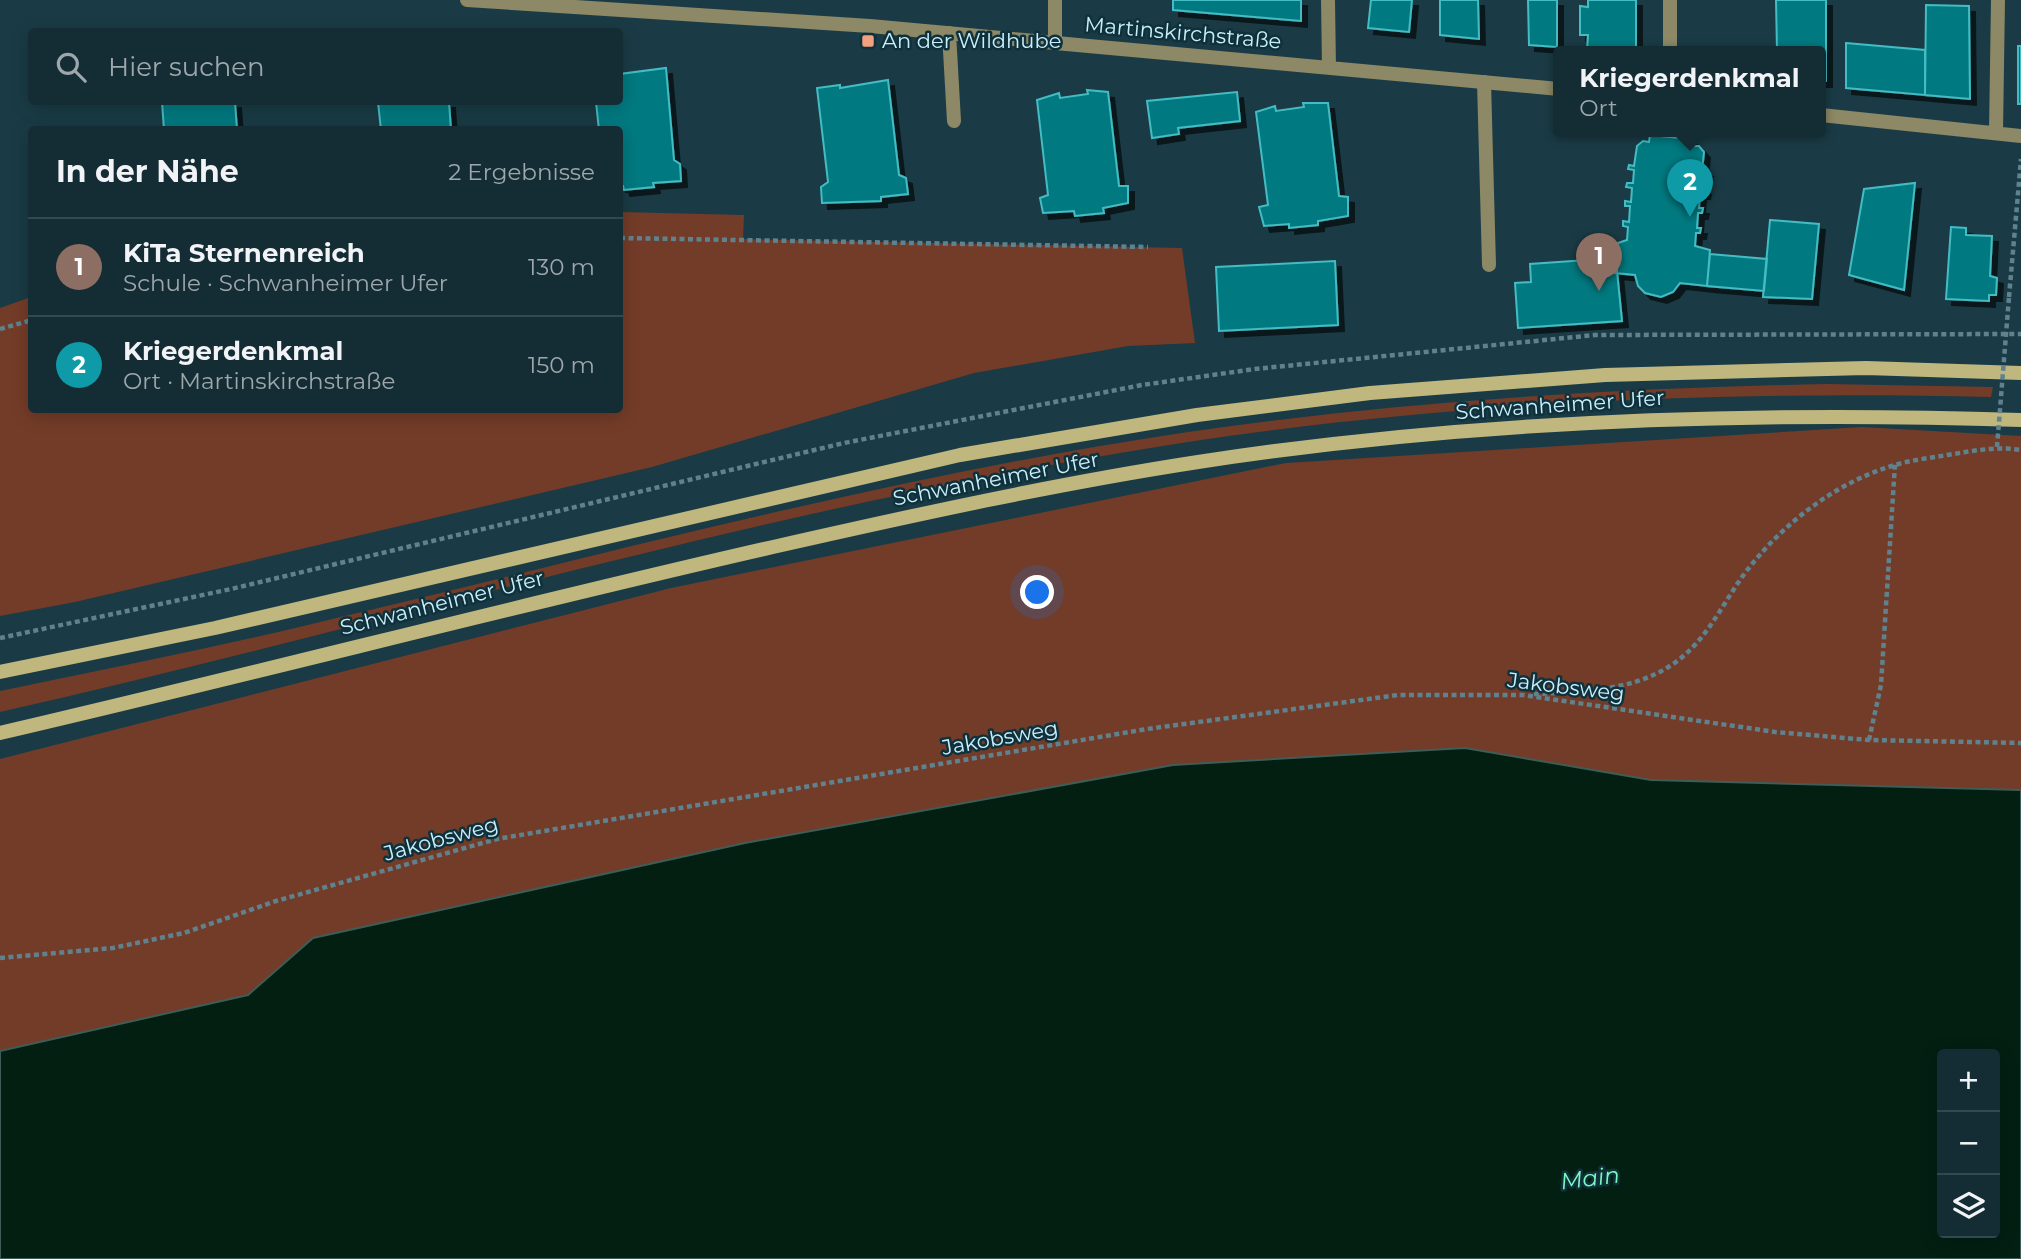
<!DOCTYPE html>
<html lang="de">
<head>
<meta charset="utf-8">
<style>
	:root { --surface:#142c34; --page:#213840; --text:#f1f3f6; --muted:#9da7ac; --line:#33484f; --accent:#8bbbb9 }
	body { margin:0; font-family:Montserrat,sans-serif; background:var(--page); color:var(--text) }
	.controls { position:absolute; right:21px; bottom:21px; display:grid; overflow:hidden; border-radius:7px; box-shadow:0 4px 18px #0003 }
	.controls button { width:63px; height:63px; display:grid; place-items:center; padding:0; border:0; border-bottom:2px solid var(--line); background:var(--surface); color:var(--text); font:35px sans-serif }
	.you { position:absolute; left:1038px; top:593px; width:24px; height:24px; margin:-18px; border:5px solid #fff; border-radius:50%; background:#1a73e8; box-shadow:0 0 0 10px #1a73e833 }
	.badge { display:grid; place-items:center; width:46px; height:46px; border-radius:50%; background:var(--accent); color:#fff; font-size:23px; font-weight:700 }
	.pin { position:absolute; translate:-50% -58px; filter:drop-shadow(0 2px 4px #0008) }
	.pin::after { content:''; position:absolute; top:37px; width:24px; height:21px; background:inherit; clip-path:polygon(0 0,100% 0,50% 100%) }
	.popup { position:absolute; left:1553px; top:46px; width:273px; height:91px; box-sizing:border-box; display:grid; place-content:center; border-radius:7px; background:var(--surface); filter:drop-shadow(0 2px 5px #0005); font-size:23px; white-space:nowrap; color:var(--muted) }
	.popup b { font-size:26px; color:var(--text) }
	.popup::after { content:''; position:absolute; left:50%; top:100%; margin-left:-14px; border:14px solid transparent; border-top-color:var(--surface) }
	.list { margin:0; padding:0; list-style:none }
	h2 { display:flex; justify-content:space-between; align-items:center; height:91px; margin:0; padding:0 28px; font-size:30px }
	h2 small { font-size:23px; font-weight:400; color:var(--muted) }
	.list li { display:grid; grid-template-columns:46px 1fr auto; gap:21px; align-items:center; box-sizing:border-box; height:98px; padding:0 28px; border-top:2px solid var(--line) }
	.list b { display:block; font-size:26px; white-space:nowrap }
	.list p { margin:0; font-size:23px; white-space:nowrap; color:var(--muted) }
	.list em { font-size:23px; font-style:normal; color:var(--muted) }
	.icon { flex:none; width:38px; height:38px; fill:none; stroke:currentColor; stroke-width:2; stroke-linecap:round; stroke-linejoin:round }
	.map { position:relative; flex:none; width:2021px; height:1259px; overflow:hidden }
	.search { position:absolute; background:var(--surface); box-shadow:0 4px 18px #0003; left:28px; top:28px; width:595px; height:77px; display:flex; align-items:center; gap:18px; box-sizing:border-box; padding:0 24px; border-radius:7px; color:var(--muted); font-size:26px }
	.panel { position:absolute; background:var(--surface); box-shadow:0 4px 18px #0003; left:28px; top:126px; width:595px; height:287px; border-radius:7px }
	.map>svg:first-child { display:block }
</style>
</head>
<body>
<div class="map">
<svg width="2021" height="1259" viewBox="0 0 2021 1259">
	<defs>
		<filter id="shadow"><feDropShadow dx="6" dy="6" stdDeviation="0" flood-color="#0009"/></filter>
	</defs>
	<rect width="100%" height="100%" fill="#1a3b45"/>
	<path fill="#733c28" d="M 620,212 L 744,215 L 743,239 L 1182,248 L 1195,343 L 1128,346 L 974,373 L 652,467 L 75,602 L 0,616 L 0,308 L 31,297 L 32,410 L 620,410 Z
		M 1828,384 L 1993,387 L 1991,397 C 1700,390 1408,404 1120,453 C 742,516 374,627 0,712 L 0,691 C 107,669 214,648 320,622 C 577,561 833,492 1094,447 C 1337,405 1581,389 1828,384 Z
		M 1862,427 L 2021,436 L 2021,790 L 1651,780 L 1465,748 L 1173,765 L 745,843 L 314,938 L 248,995 L 0,1051 L 0,759 L 671,588 L 1286,463 Z"/>
	<path fill="#021f12" stroke="#3e5d58" stroke-width="2" fill-rule="evenodd" d="M 1465,748 L 1651,780 L 2021,790 L 2021,1259 L 0,1259 L 0,1051 L 248,995 L 313,938 L 745,843 L 1173,765 ZM 1942,1054 L 1995,1054 L 1995,1233 L 1942,1233 Z"/>
	<path fill="#007a80" stroke="#44bcc3" stroke-width="2" filter="url(#shadow)" d="M 1173,0 L 1301,0 L 1301,21 L 1173,10 Z
		M 1371,0 L 1412,0 L 1409,32 L 1368,28 Z
		M 1440,0 L 1478,0 L 1479,39 L 1440,35 Z
		M 1528,0 L 1557,0 L 1557,47 L 1529,45 Z
		M 1588,0 L 1636,0 L 1636,51 L 1587,51 L 1588,35 L 1580,35 L 1580,6 L 1588,7 Z
		M 1776,0 L 1826,0 L 1826,81 L 1821,81 L 1821,51 L 1777,51 Z
		M 1926,5 L 1969,6 L 1970,99 L 1925,95 Z
		M 1846,43 L 1925,50 L 1925,95 L 1846,88 Z
		M 2018,46 L 2021,46 L 2021,104 L 2018,104 Z
		M 666,68 L 674,160 L 680,164 L 681,181 L 653,183 L 654,187 L 624,190 L 623,186 L 620,186 L 620,130 L 599,130 L 596,102 L 620,102 L 620,74 Z
		M 888,80 L 899,175 L 906,178 L 908,194 L 881,197 L 881,201 L 822,203 L 821,187 L 828,182 L 817,88 L 840,85 L 840,88 Z
		M 1087,90 L 1108,92 L 1119,186 L 1128,186 L 1128,203 L 1103,208 L 1104,213 L 1075,216 L 1074,211 L 1043,213 L 1040,198 L 1048,195 L 1037,100 L 1059,93 L 1060,98 L 1088,94 Z
		M 1237,92 L 1240,121 L 1178,128 L 1179,134 L 1152,138 L 1147,101 Z
		M 162,102 L 235,102 L 237,130 L 164,130 Z
		M 378,102 L 449,102 L 451,130 L 381,130 Z
		M 1303,103 L 1328,103 L 1339,196 L 1348,197 L 1348,216 L 1318,221 L 1318,225 L 1289,228 L 1289,224 L 1264,226 L 1259,207 L 1268,205 L 1256,112 L 1275,106 L 1276,111 L 1304,107 Z
		M 1650,135 L 1691,139 L 1690,146 L 1699,146 L 1704,152 L 1702,171 L 1707,171 L 1706,176 L 1702,175 L 1701,189 L 1705,189 L 1704,193 L 1700,193 L 1699,208 L 1703,208 L 1702,213 L 1698,213 L 1697,228 L 1701,228 L 1700,233 L 1696,233 L 1695,246 L 1710,250 L 1707,286 L 1680,283 L 1673,292 L 1661,297 L 1645,293 L 1638,286 L 1635,275 L 1615,273 L 1618,243 L 1627,240 L 1628,227 L 1623,226 L 1623,221 L 1629,222 L 1630,206 L 1625,206 L 1625,201 L 1631,202 L 1632,188 L 1626,187 L 1627,183 L 1633,183 L 1634,170 L 1628,169 L 1629,165 L 1634,166 L 1637,146 L 1643,141 L 1649,142 Z
		M 1915,183 L 1904,290 L 1849,275 L 1864,189 Z
		M 1770,220 L 1819,224 L 1812,299 L 1763,297 Z
		M 1951,227 L 1966,228 L 1966,235 L 1992,236 L 1990,276 L 1997,278 L 1996,295 L 1989,295 L 1989,301 L 1946,299 Z
		M 1710,254 L 1767,259 L 1764,291 L 1707,286 Z
		M 1601,259 L 1601,262 L 1616,261 L 1622,321 L 1518,328 L 1515,283 L 1531,282 L 1530,264 Z
		M 1335,261 L 1338,325 L 1219,331 L 1216,267 Z"/>
	<g fill="none" stroke-linecap="round" stroke-linejoin="round">
		<path stroke="#60828e" stroke-width="4.5" stroke-dasharray="5 3.5" stroke-linecap="butt" d="M 620,238 L 1148,247
			M 2009,297 L 2021,159
			M 0,329 L 32,320
			M 0,638 L 231,589 L 844,443 L 1142,385 L 1255,369 L 1595,335 L 2021,334
			M 1534,694 C 1580,692 1634,691 1673,664 C 1707,641 1722,604 1745,573 C 1782,524 1836,482 1895,465 C 1911,460 1930,458 1947,455 C 1973,451 1995,446 2021,450
			M 1869,740 L 1881,685 L 1895,464
			M 0,958 L 113,948 L 184,933 L 276,901 L 497,839 L 1147,729 L 1398,695 L 1523,695 L 1775,732 L 1869,740 L 2021,743"/>
		<path stroke="#8d8865" stroke-width="14" d="M 949,33 L 954,121
			M 1484,82 L 1489,265"/>
		<path stroke="#8d8865" stroke-width="14" d="M 467,0 L 870,26 L 1559,89
			M 1055,0 L 1055,42
			M 1328,0 L 1329,68
			M 1670,0 L 1670,51
			M 1821,115 L 2021,136
			M 1996,132 L 1998,0"/>
		<path stroke="#bfb77d" stroke-width="14" d="M 0,672 L 215,628 L 960,455 L 1197,415 L 1370,393 L 1605,375 L 1866,368 L 2021,373
			M 0,733 C 258,673 514,606 773,547 C 914,515 1055,484 1198,462 C 1470,420 1746,411 2021,420"/>
		<path stroke="#60828e" stroke-width="4.5" stroke-dasharray="5 3.5" stroke-linecap="butt" d="M 1997,447 L 2009,297"/>
	</g>
	<rect fill="#f3a081" stroke="#0f313b" stroke-width="2.5" x="861" y="34" width="14" height="14" rx="3.5"/>
	<g text-anchor="middle" stroke-width="5" stroke-linejoin="round" paint-order="stroke">
		<g font-size="21" fill="#caeffc" stroke="#0f313b">
			<text transform="translate(1183 33) rotate(5)" y="7">Martinskirchstraße</text>
			<text transform="translate(1560 405) rotate(-4)" y="7">Schwanheimer Ufer</text>
			<text transform="translate(996 479) rotate(-11)" y="7">Schwanheimer Ufer</text>
			<text transform="translate(442 603) rotate(-14)" y="7">Schwanheimer Ufer</text>
			<text transform="translate(1566 687) rotate(7)" y="7">Jakobsweg</text>
			<text transform="translate(1000 738) rotate(-10)" y="7">Jakobsweg</text>
			<text transform="translate(441 839) rotate(-15)" y="7">Jakobsweg</text>
		</g>
		<g font-size="21" fill="#caeffc" stroke="#0f313b" text-anchor="start">
			<text x="882" y="48">An der Wildhube</text>
		</g>
		<g font-size="23" font-style="italic" fill="#7cfabe" stroke="#0f313b">
			<text transform="translate(1590 1178) rotate(-7)" y="8">Main</text>
		</g>
	</g>
</svg>
<div class="controls">
<button>+</button>
<button>−</button>
<button><svg class="icon" aria-label="layers" viewBox="0 0 24 24"><path d="M12 4l9 5-9 5-9-5zM3 14l9 5 9-5"/></svg></button>
</div>
<div class="you"></div>
<div class="pin badge" style="left:1599px;top:291px;background:#8d6e63">1</div>
<div class="pin badge" style="left:1690px;top:217px;background:#0f9aa8">2</div>
<div class="popup"><b>Kriegerdenkmal</b>Ort</div>
<div class="search"><svg class="icon" aria-label="search" viewBox="0 0 24 24"><circle cx="10" cy="10" r="6"/><path d="M15 15l6 6"/></svg>Hier suchen</div>
<section class="panel">
<h2>In der Nähe<small>2 Ergebnisse</small></h2>
<ul class="list">
<li><span class="badge" style="background:#8d6e63">1</span><div><b>KiTa Sternenreich</b><p>Schule · Schwanheimer Ufer</p></div><em>130 m</em></li>
<li><span class="badge" style="background:#0f9aa8">2</span><div><b>Kriegerdenkmal</b><p>Ort · Martinskirchstraße</p></div><em>150 m</em></li>
</ul>
</section>
</div>
</body>
</html>
